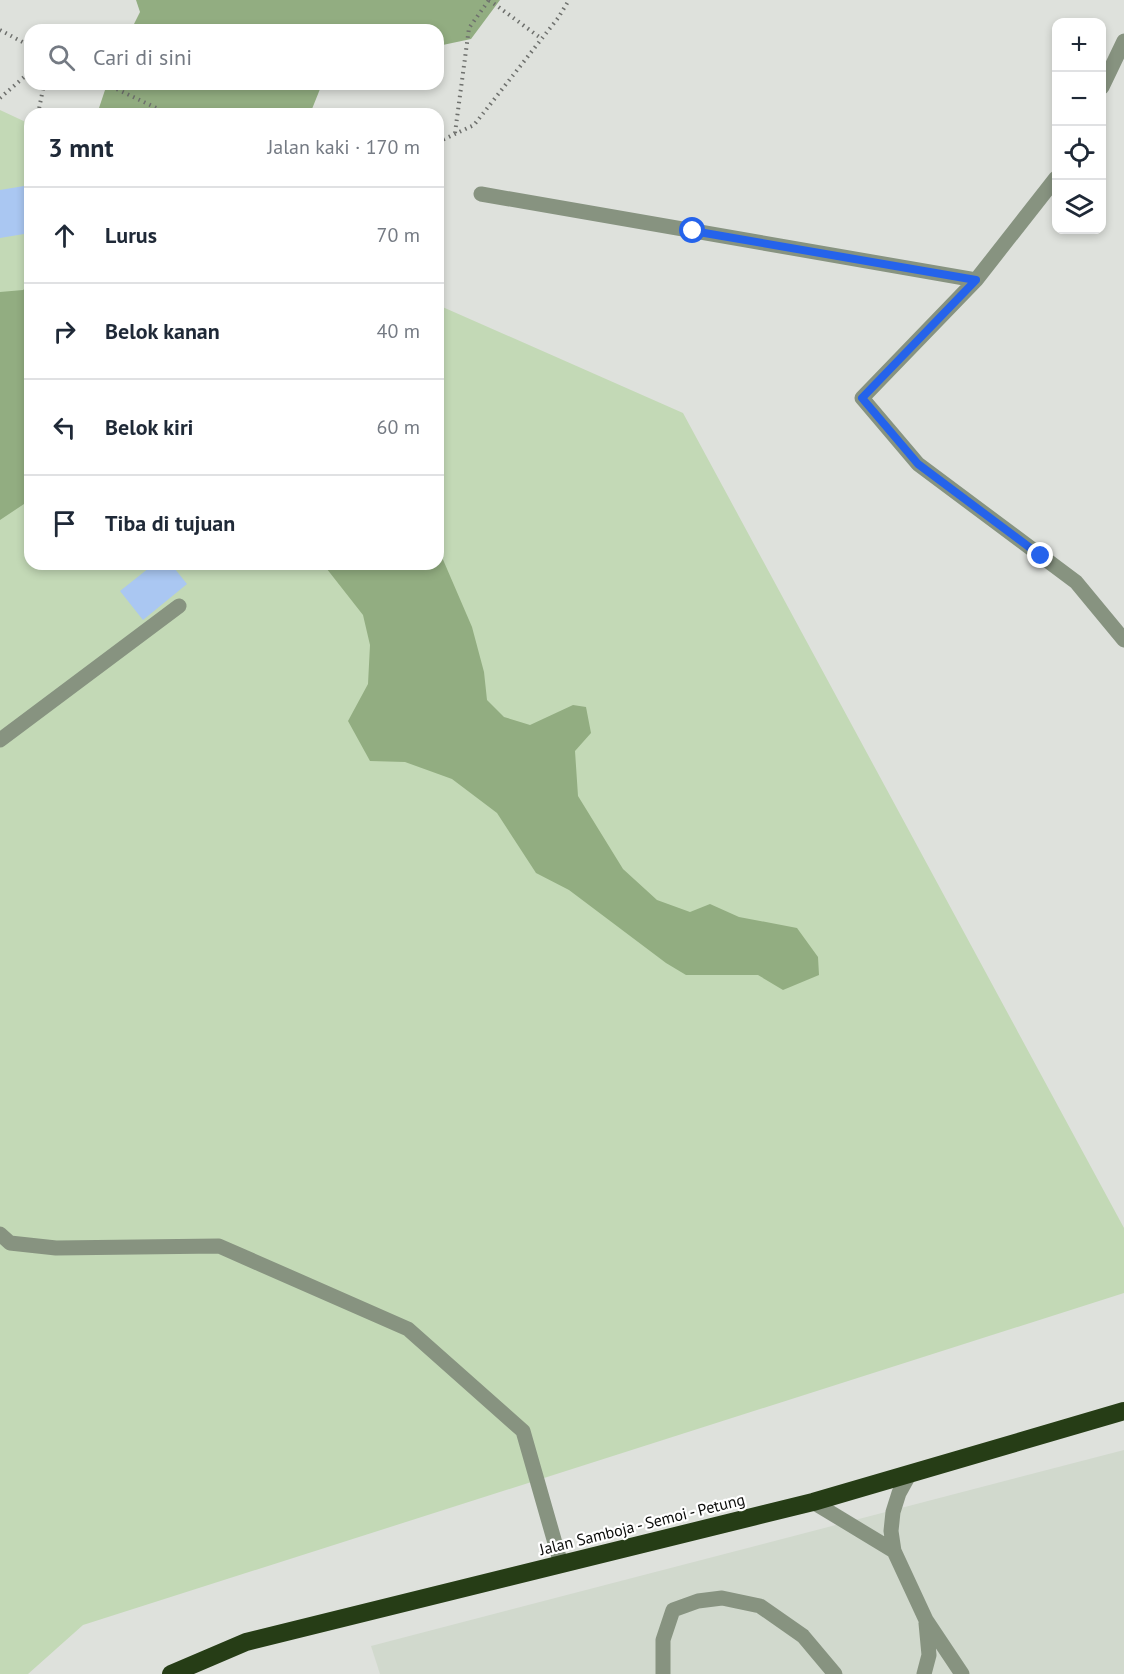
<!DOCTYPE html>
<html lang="id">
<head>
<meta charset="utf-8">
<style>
	:root { --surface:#fff; --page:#f2f2f3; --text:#1f2937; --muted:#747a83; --line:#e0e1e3 }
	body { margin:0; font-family:"PT Sans",sans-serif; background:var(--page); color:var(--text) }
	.controls { position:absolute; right:18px; top:18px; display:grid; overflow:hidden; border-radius:12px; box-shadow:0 3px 9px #0003 }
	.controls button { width:54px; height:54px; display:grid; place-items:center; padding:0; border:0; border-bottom:2px solid var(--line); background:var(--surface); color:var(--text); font:30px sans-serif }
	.stop { position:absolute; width:18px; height:18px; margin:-14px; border:4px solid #2563eb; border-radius:50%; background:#fff }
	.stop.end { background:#2563eb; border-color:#fff; box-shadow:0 2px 6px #0008 }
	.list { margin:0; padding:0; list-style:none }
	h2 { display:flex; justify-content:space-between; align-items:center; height:78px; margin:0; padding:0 24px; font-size:26px }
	h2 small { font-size:20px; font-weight:400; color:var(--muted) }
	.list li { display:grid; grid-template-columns:39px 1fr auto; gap:18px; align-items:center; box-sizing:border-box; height:96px; padding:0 24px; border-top:2px solid var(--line) }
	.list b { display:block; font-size:22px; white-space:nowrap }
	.list em { font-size:20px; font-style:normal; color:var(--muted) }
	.icon { flex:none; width:33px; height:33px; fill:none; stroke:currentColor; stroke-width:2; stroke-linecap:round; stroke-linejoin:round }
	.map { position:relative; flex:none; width:1124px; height:1674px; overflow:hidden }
	.search { position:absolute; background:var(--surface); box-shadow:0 3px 9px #0003; left:24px; top:24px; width:420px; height:66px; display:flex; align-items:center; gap:15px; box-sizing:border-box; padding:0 21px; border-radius:18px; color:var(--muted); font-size:22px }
	.panel { position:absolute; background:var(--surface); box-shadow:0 3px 9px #0003; left:24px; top:108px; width:420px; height:462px; border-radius:18px }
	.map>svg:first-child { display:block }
</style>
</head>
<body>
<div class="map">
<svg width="1124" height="1674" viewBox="0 0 1124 1674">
	<rect width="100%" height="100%" fill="#dee1dc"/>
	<path fill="#d1d9cd" d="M 1124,1450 L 1124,1674 L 380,1674 L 371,1646 Z"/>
	<path fill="#c3d9b6" d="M 0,110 L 30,124 L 30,564 L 438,564 L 438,305 L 683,413 L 1124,1228 L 1124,1293 L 83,1625 L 28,1674 L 0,1674 Z"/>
	<path fill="#92ad81" d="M 136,0 L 500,0 L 471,39 L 438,46 L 438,30 L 131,30 L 140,12 Z
		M 107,84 L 322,84 L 310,114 L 97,114 Z
		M 30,284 L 30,500 L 0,520 L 0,292 L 23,290 Z
		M 438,548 L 472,627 L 484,672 L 487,700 L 504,717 L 530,725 L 573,705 L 586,707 L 591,733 L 575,751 L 578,796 L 623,869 L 657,900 L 690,912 L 710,904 L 739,917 L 797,928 L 818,957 L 819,975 L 783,990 L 758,975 L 686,975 L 666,963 L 569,890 L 536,873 L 497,813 L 452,779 L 405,762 L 370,761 L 348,721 L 368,684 L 370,645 L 363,615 L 323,564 L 438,564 Z"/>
	<path fill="#aac7f2" d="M 30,185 L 30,233 L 0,238 L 0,190 Z
		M 154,564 L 171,564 L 187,584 L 143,620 L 120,591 Z"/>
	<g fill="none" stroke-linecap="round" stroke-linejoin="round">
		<path stroke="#6e706d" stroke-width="4" stroke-dasharray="1.5 4.5" stroke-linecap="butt" d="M 489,0 L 542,39
			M 0,30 L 30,46
			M 106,84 L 169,114
			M 0,98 L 30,72
			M 38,114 L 44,84
			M 455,133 L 469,28 L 489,0
			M 438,142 L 474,125 L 558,18 L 569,0
			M 28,166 L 30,154"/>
		<path stroke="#879380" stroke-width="15" d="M 1102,87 L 1124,41
			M 1056,178 L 976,280 L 862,398 L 918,464 L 1076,582 L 1124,640
			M 481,194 L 976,280
			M 0,740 L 179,606
			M 0,1234 L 10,1243 L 56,1248 L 219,1246 L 408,1329 L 523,1431 L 561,1564
			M 909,1475 L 899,1493 L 893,1512 L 891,1531 L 894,1551 L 926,1620 L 962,1674
			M 813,1502 L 894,1551
			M 663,1674 L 663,1640 L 673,1610 L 698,1601 L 722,1598 L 760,1606 L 803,1636 L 835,1674
			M 924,1674 L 929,1655 L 926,1623"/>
		<path stroke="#263d16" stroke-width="18" d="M 171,1674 L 246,1642 L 813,1502 L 1124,1411"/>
	</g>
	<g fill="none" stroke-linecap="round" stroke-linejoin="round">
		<path stroke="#2563eb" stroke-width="8" d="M 693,231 L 976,280 L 862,398 L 918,464 L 1041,556"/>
	</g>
	<g text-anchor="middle" stroke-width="4.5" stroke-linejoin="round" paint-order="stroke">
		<g font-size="16" fill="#0b0c0a" stroke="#fff">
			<text transform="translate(642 1524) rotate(-14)" y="6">Jalan Samboja - Semoi - Petung</text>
		</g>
	</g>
</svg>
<div class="controls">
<button>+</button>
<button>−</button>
<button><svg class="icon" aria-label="locate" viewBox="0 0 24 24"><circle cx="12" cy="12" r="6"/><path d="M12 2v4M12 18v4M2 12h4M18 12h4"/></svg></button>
<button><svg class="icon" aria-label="layers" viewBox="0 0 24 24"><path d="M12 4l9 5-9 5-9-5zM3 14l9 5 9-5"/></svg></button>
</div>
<div class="stop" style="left:693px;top:231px"></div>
<div class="stop end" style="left:1041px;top:556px"></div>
<div class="search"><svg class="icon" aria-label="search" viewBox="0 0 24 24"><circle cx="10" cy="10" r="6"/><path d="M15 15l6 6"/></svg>Cari di sini</div>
<section class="panel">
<h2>3 mnt<small>Jalan kaki · 170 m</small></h2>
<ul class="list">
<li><svg class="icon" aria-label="ahead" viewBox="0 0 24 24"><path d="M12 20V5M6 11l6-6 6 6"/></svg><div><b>Lurus</b></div><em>70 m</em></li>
<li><svg class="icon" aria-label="right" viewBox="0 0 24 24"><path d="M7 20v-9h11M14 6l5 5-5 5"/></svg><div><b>Belok kanan</b></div><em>40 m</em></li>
<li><svg class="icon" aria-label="left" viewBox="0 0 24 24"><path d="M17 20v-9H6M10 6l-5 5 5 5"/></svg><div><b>Belok kiri</b></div><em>60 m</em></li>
<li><svg class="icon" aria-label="arrive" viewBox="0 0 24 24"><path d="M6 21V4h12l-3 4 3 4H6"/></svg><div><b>Tiba di tujuan</b></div></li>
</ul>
</section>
</div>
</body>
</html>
